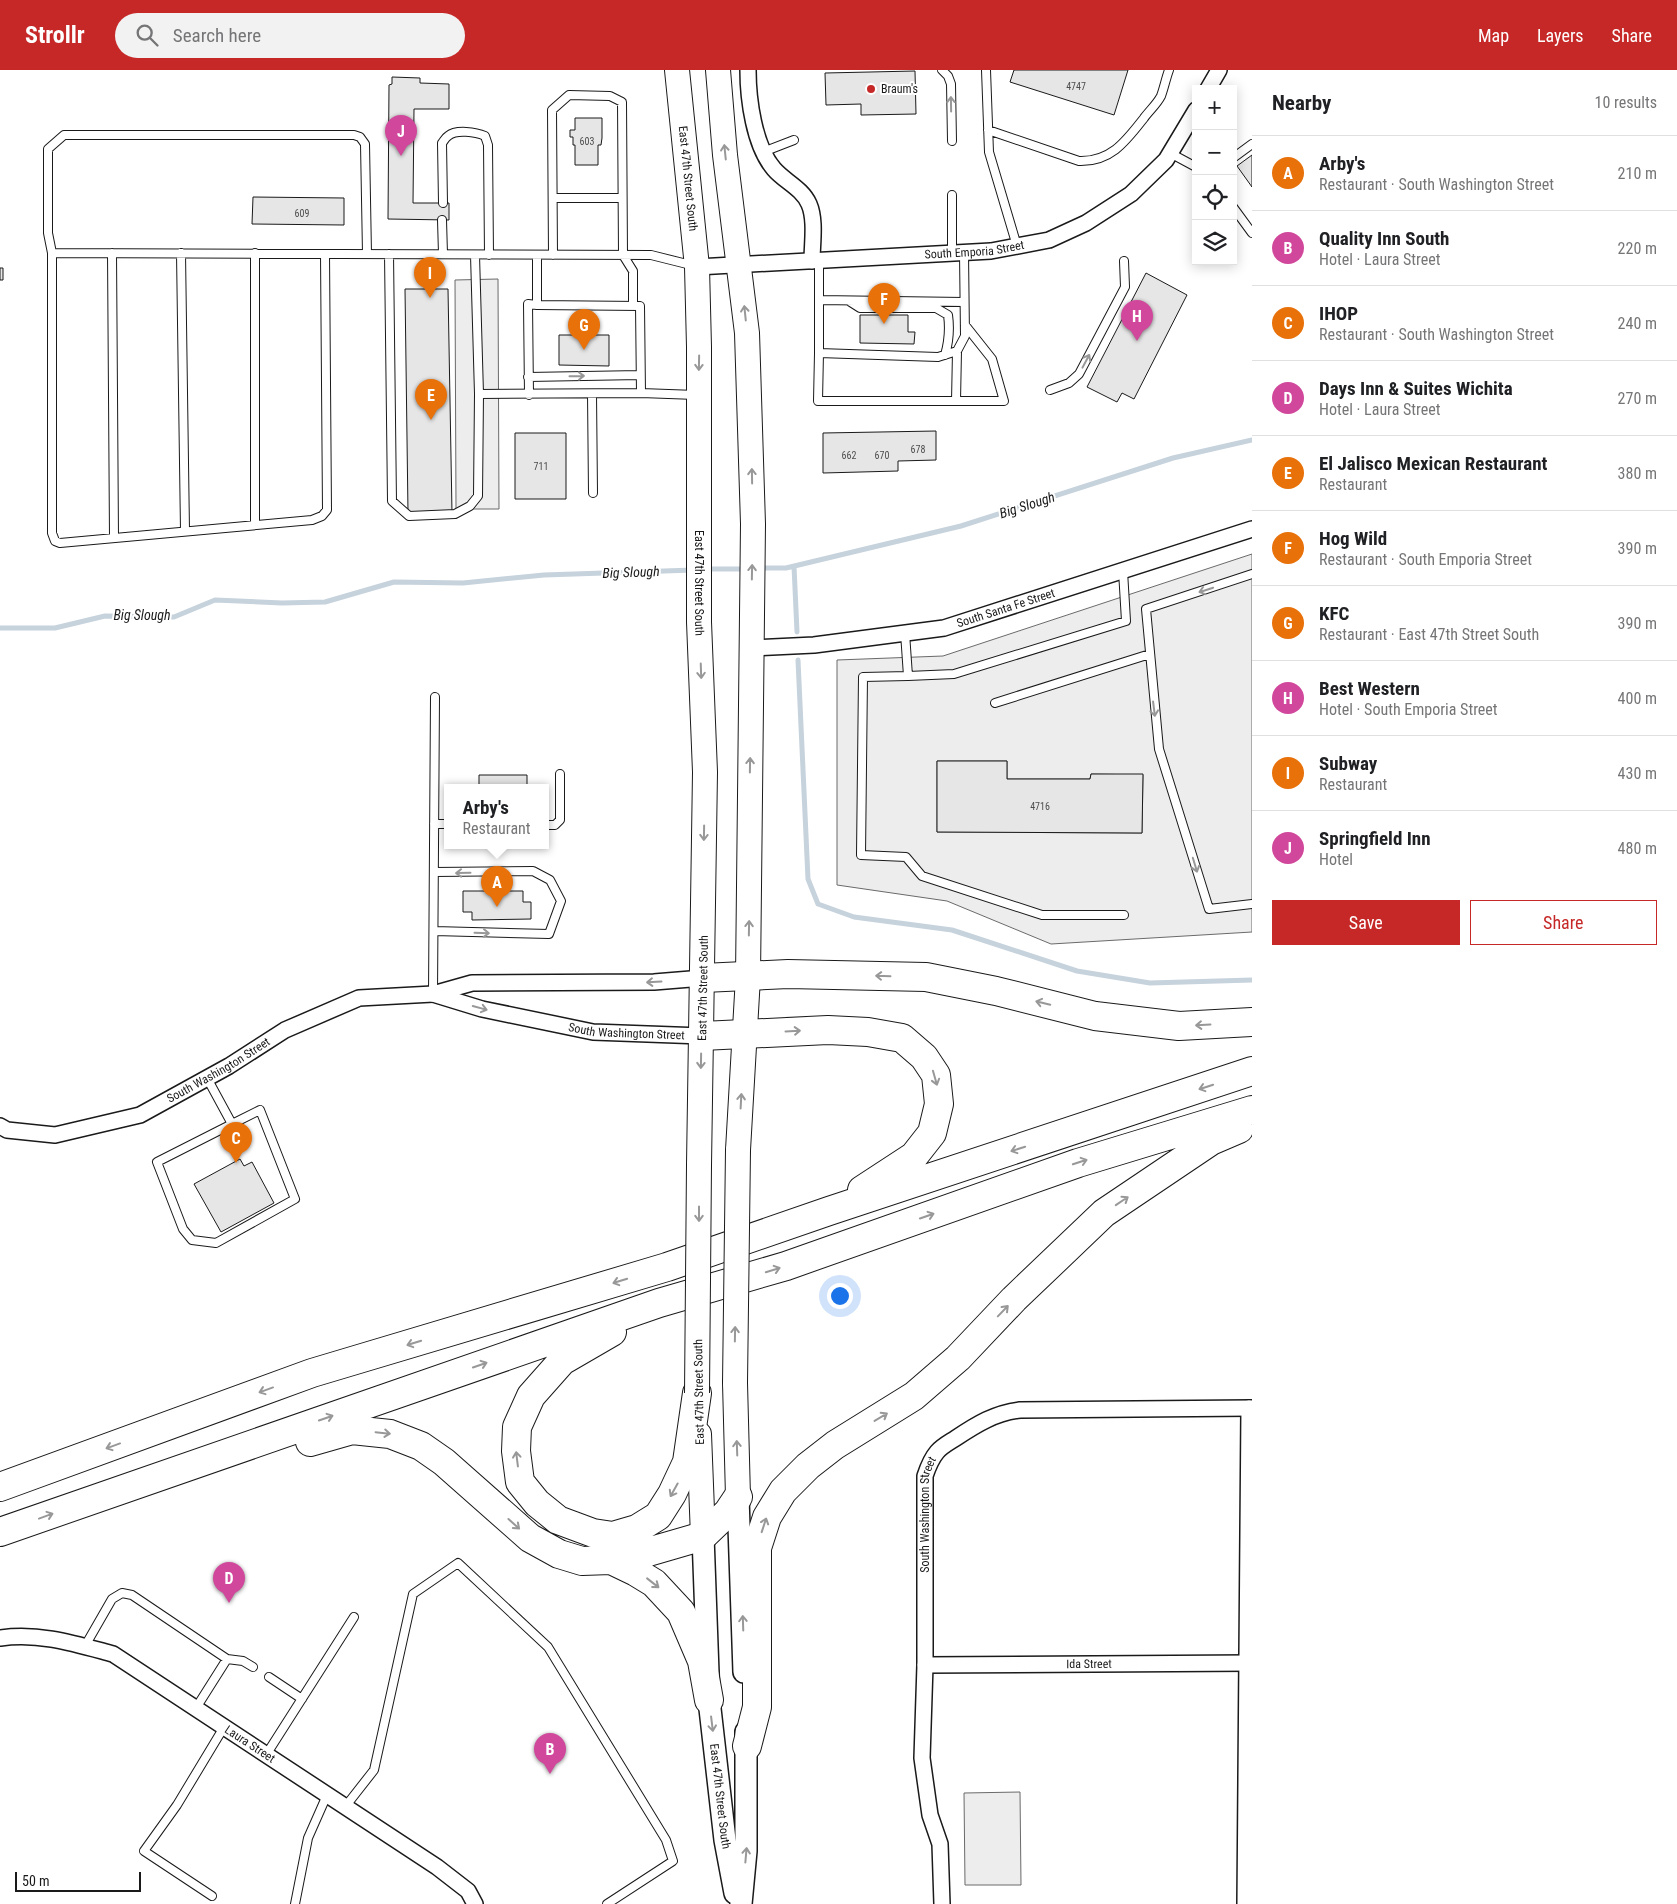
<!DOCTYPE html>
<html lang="en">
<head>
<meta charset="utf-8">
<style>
	:root { --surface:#fff; --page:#f2f2f2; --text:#202124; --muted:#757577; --line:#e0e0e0; --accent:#c62828 }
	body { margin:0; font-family:"Roboto Condensed",sans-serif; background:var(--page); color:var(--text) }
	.controls { position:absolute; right:15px; top:15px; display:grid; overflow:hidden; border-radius:0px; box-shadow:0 2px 12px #0003 }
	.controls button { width:45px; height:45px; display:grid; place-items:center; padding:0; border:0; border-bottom:1px solid var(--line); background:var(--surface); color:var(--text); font:25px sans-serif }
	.scale { position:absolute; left:15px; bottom:12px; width:126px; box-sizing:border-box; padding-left:5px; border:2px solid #1a1a1a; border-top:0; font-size:14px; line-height:18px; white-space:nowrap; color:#1a1a1a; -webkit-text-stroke:4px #fff; paint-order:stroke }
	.you { position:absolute; left:839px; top:1225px; width:18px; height:18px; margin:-12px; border:4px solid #fff; border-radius:50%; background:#1a73e8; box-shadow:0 0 0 8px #1a73e833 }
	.badge { display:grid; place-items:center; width:32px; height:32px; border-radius:50%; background:var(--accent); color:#fff; font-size:16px; font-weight:700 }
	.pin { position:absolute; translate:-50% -41px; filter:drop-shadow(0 1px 2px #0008) }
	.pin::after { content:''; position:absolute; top:26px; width:18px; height:15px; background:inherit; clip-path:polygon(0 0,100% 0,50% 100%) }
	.popup { position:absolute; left:444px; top:714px; width:105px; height:65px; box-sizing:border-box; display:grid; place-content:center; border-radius:0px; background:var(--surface); filter:drop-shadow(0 1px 4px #0005); font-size:16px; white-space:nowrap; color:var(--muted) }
	.popup b { font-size:19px; color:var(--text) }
	.popup::after { content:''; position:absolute; left:50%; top:100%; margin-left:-10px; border:10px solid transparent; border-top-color:var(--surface) }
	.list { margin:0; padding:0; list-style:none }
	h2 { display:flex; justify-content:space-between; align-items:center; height:65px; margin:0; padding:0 20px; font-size:21px }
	h2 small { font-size:16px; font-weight:400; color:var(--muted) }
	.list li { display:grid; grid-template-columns:32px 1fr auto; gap:15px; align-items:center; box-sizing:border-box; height:75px; padding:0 20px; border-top:1px solid var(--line) }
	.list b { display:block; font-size:19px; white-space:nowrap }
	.list p { margin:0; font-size:16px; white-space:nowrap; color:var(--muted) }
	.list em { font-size:16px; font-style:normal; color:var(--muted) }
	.actions { display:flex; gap:10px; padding:15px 20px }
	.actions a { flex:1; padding:11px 0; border:1px solid var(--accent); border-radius:0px; text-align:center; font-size:18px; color:var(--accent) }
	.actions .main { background:var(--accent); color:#fff }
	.icon { flex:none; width:28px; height:28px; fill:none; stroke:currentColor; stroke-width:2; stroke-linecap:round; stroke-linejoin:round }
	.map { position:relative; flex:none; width:1252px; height:1834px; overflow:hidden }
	header { display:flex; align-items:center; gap:30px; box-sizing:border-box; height:70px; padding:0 25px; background:var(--accent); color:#fff }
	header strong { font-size:24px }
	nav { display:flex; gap:28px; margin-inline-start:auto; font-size:18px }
	.search { width:350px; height:45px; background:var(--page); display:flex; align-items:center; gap:12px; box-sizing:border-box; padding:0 18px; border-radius:28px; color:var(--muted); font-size:19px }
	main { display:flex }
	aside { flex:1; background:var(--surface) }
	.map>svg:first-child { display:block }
</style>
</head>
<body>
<header>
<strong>Strollr</strong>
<div class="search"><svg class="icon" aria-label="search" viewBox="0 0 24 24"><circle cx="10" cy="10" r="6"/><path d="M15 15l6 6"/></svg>Search here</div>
<nav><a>Map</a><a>Layers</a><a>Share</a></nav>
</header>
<main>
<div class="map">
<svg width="1252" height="1834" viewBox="0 0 1252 1834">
	<rect width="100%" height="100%" fill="#fff"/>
	<path fill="#ededed" stroke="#6a6a6a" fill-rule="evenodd" d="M 498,209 L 499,439 L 456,439 L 455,210 Z
		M 1252,484 L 1252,862 L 1051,874 L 947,831 L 837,815 L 837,590 L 943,586 ZM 937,691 L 1007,691 L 1007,709 L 1090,709 L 1091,704 L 1143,705 L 1142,763 L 937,762 Z
		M 1020,1722 L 1021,1815 L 965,1815 L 964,1723 Z"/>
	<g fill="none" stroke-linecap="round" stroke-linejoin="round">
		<path stroke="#c6d2dc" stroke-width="5" d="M 794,496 L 797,562
			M 758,498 L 786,498 L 961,456 L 1173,388 L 1252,370
			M 705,499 L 747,499
			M 0,558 L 55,558 L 105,546 L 174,547 L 215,530 L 282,533 L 325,532 L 394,512 L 463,513 L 544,505 L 694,500
			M 798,590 L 808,809 L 818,834 L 854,847 L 952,860 L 1077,901 L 1150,913 L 1252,910"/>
	</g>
	<path fill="#e6e6e6" stroke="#1a1a1a" d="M 1014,0 L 1128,0 L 1114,45 L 1010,12 Z
		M 915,1 L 916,44 L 861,45 L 861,34 L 826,35 L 825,3 Z
		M 392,7 L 420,8 L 420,13 L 449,14 L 449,39 L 414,39 L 413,133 L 449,133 L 449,150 L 388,149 L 389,15 L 392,14 Z
		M 575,48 L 602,48 L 602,68 L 601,75 L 598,75 L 598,95 L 575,95 L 575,75 L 573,75 L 573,67 L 570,67 L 570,60 L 575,60 Z
		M 1252,85 L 1252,117 L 1237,96 Z
		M 253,127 L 344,128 L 344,155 L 252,154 Z
		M 0,198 L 3,198 L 3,210 L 0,210 Z
		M 1146,203 L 1187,225 L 1134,329 L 1122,323 L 1117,332 L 1087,317 Z
		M 405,219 L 448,219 L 452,442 L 408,443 Z
		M 860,245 L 908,245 L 908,262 L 915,262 L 914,274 L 860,273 Z
		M 559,265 L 609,265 L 609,296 L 559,295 Z
		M 936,361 L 936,390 L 898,391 L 898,401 L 823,403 L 823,363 Z
		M 515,363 L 566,363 L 566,429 L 515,429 Z
		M 937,691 L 1007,691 L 1007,709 L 1090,709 L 1091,704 L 1143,704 L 1142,763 L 937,762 Z
		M 479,705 L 527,705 L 527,718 L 479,718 Z
		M 463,821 L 523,821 L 523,832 L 531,832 L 531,849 L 472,850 L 472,842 L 463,842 Z
		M 240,1089 L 244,1096 L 252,1092 L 274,1133 L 221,1162 L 194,1114 Z"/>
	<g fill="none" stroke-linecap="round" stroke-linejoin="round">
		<defs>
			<path id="service" d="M 942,0 L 948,6 L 951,14 L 952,71
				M 986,0 L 989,82 L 1017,176
				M 988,60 L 1079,91 C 1111,92 1126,71 1144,48 C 1149,41 1157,34 1161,26 C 1164,18 1166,8 1169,0
				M 763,82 L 794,70
				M 1170,83 L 1196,97
				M 1233,88 L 1252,74
				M 553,128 L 622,128
				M 443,133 L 442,73 C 444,71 445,68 448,66 C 456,59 476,62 485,66 L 488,75 L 489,185
				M 1233,137 L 1252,163
				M 442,150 L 443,184
				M 52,183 L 52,463 L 55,471 L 60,473 L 312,450 L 322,446 L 327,440 L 325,184
				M 112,183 L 114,468
				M 181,183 L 185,461
				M 255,183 L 255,455
				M 952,183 L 952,125
				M 367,184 L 365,74 L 360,67 L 354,65 L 64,65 L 48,79 L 48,163 L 52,183 L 651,185 L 695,196
				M 389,184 L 392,431 L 409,446 L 455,444 L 470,436 L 478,426 L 479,324 L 475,185
				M 553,185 L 552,40 L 569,25 L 610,26 L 622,32 L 623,185 L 633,201 L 633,235
				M 819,191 L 819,283 L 938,287 L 957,281 L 965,266 L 964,183
				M 819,230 L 964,232
				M 849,231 L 860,238 L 936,238 L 948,245 C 950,259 949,271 945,285
				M 537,235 L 640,236 L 641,323
				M 819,283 L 818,331 L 1004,331 L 992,289 L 965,255
				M 528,307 L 640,305
				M 1050,320 L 1069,313 L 1079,304 L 1125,217 L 1124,191
				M 479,324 L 641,323 L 696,325
				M 592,324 L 593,423
				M 529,325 L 528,234 L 537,235 L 537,185
				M 956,331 L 957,281
				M 1252,504 L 1146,539 L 1159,679 L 1209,839 L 1252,834
				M 905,563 L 908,606 L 863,607 L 861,785 L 906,787 L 922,806 L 1042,845 L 1124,845
				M 908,606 L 954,604 L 1126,551 L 1123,501
				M 995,633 L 1150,584
				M 434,754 L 448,754
				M 546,755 L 555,755 L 560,750 L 560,704
				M 434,861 L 549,864 L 561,831 L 550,810 L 533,801 L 434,802
				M 433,924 L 435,627
				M 207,1008 L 232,1054 L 260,1040 L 295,1129 L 216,1173 L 192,1170 L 183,1159 L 157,1092 L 232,1054
				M 85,1576 L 112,1529 L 122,1523 L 132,1525 L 227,1589 L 243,1591 L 253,1597
				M 269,1607 L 302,1629
				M 196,1638 L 227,1589
				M 266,1685 L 354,1547
				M 345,1737 L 374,1700 L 413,1524 L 458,1493 L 548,1577 L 666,1770 L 673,1791 L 607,1834
				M 212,1826 L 144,1781 L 177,1735 L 224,1657
				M 295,1834 L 308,1768 L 327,1725"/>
			<g id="minor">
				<path d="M 748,0 C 748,29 754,76 774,99 C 784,111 802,118 809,134 C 816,150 812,174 812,191"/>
				<path d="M 1208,19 L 1219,0"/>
				<path id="s1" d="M 697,197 L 991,181 L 1049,170 L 1086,153 L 1131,124 L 1166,90 L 1196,40"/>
				<path id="s2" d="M 751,578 L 814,575 L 944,558 L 1252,459"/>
				<path id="s3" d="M 433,924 L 482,939 L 593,962 L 702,966"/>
				<path id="s4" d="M 0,1056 L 7,1060 L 55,1065 L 140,1045 L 229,996 L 285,960 L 359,928 L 433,924 L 472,913 L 654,912 L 703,908"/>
				<path id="s5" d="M 0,1568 C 39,1562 76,1574 113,1584 L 437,1797 L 468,1821 L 475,1834"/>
				<path id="s6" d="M 925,1595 L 1252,1593"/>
				<path id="s7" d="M 942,1834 L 940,1774 L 930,1745 L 922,1688 L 925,1595 L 925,1406 C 928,1397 931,1389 937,1382 C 942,1376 950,1372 956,1368 C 977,1354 995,1343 1020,1340 L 1252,1338"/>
				<path d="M 1245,1834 L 1249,1338"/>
			</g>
			<g id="secondary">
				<path d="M 738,1427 L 744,1602"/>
				<path id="s8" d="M 703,1466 L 709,1630 L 725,1770 L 735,1823"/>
				<path d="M 741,1834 L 746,1781 L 746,1662"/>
			</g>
			<g id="primary">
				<path id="s9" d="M 677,0 L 697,197 L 699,277 L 699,552 L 705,702 L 699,1095"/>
				<path d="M 718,0 L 725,85 L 747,263 L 753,454 L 748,907 L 738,1080"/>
				<path d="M 735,1313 L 738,1427"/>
				<path d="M 699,1364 L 703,1466"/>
			</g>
			<path id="motorway" d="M 703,908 L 788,904 L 926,907 L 996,921 L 1095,946 L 1179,956 L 1252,952
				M 702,966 L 828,960 L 868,962 L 902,968 L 924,987 L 936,1005 L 939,1034 L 932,1063 L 914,1086 L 862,1120
				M 612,1262 L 562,1291 L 531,1326 L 517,1357 L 516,1381 L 520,1412 L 537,1433 L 558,1450 L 593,1463 L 613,1466 L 637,1459 L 658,1446 L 672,1424 L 687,1392 L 697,1323
				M 310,1372 L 352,1360 L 390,1364 L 421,1376 L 444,1392 L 530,1468 L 559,1484 L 582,1491 L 611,1490 L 648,1482 L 703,1466 L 728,1442 L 738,1427
				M 0,1417 L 312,1303 L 667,1197 L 829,1141 L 1252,1001
				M 0,1462 L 659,1233 L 786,1196 L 1078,1093 L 1252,1040
				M 611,1490 L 636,1502 L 654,1513 L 681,1542 L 702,1591 L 709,1630
				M 747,1676 L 757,1637 L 757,1478 L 767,1447 L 783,1421 L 808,1396 L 835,1375 L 914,1326 L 958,1288 L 1014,1229 L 1104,1143 L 1211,1071 L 1239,1059"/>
		</defs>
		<use href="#service" stroke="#1a1a1a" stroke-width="10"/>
		<use href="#minor" stroke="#1a1a1a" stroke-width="18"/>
		<use href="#secondary" stroke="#1a1a1a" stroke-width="24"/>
		<use href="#primary" stroke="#1a1a1a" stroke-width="26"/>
		<use href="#motorway" stroke="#1a1a1a" stroke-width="30"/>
		<use href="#service" stroke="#fff" stroke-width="8"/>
		<use href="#minor" stroke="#fff" stroke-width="15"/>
		<use href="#secondary" stroke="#fff" stroke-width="21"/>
		<use href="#primary" stroke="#fff" stroke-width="24"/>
		<use href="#motorway" stroke="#fff" stroke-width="28"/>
		<defs>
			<path id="primary-bridge" d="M 735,1313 L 738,1080
				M 697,1323 L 699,1095"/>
		</defs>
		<use href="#primary-bridge" stroke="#1a1a1a" stroke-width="26" stroke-linecap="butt"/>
		<use href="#primary-bridge" stroke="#fff" stroke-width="24"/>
	</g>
	<defs><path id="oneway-shaft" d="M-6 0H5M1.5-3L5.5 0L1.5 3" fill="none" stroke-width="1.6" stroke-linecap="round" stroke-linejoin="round" transform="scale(1.25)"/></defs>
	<g stroke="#989898">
		<use href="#oneway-shaft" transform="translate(951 34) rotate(-91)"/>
		<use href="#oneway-shaft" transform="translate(725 82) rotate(-96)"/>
		<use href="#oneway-shaft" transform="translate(745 243) rotate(-96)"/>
		<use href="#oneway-shaft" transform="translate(1086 291) rotate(-62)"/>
		<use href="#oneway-shaft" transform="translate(699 293) rotate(91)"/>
		<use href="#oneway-shaft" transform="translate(577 306) rotate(-1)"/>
		<use href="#oneway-shaft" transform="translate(752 406) rotate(-91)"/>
		<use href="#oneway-shaft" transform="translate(752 502) rotate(-89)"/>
		<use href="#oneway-shaft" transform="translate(1206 520) rotate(162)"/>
		<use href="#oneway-shaft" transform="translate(701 601) rotate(88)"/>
		<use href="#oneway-shaft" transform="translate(1154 639) rotate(83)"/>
		<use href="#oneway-shaft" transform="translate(750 695) rotate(-89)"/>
		<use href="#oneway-shaft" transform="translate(704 763) rotate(91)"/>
		<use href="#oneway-shaft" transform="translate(1195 795) rotate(73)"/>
		<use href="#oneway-shaft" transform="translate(463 803) rotate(179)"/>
		<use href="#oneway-shaft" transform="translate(749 858) rotate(-89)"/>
		<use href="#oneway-shaft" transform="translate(482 863) rotate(2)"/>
		<use href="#oneway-shaft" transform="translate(883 906) rotate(-178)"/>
		<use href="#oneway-shaft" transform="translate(654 912) rotate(177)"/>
		<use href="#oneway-shaft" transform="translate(1043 933) rotate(-166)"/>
		<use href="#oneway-shaft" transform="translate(480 938) rotate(15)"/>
		<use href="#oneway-shaft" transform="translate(1203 955) rotate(177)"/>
		<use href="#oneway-shaft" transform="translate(793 961) rotate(-3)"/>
		<use href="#oneway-shaft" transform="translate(701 991) rotate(91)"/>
		<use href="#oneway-shaft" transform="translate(935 1008) rotate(74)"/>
		<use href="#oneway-shaft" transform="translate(1206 1017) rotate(162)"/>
		<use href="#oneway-shaft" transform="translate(741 1031) rotate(-87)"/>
		<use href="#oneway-shaft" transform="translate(1018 1079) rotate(162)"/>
		<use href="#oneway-shaft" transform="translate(1080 1092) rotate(-18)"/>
		<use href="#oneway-shaft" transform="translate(1122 1131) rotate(-34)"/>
		<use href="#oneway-shaft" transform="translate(699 1144) rotate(90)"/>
		<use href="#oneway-shaft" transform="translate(927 1146) rotate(-19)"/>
		<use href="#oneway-shaft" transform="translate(773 1200) rotate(-17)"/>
		<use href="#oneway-shaft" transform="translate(620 1211) rotate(163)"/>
		<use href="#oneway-shaft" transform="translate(1003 1241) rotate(-46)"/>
		<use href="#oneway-shaft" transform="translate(735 1264) rotate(-89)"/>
		<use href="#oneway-shaft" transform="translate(414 1273) rotate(163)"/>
		<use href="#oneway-shaft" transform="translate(480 1295) rotate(-19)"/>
		<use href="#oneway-shaft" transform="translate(266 1320) rotate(160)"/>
		<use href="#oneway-shaft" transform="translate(881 1347) rotate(-31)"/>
		<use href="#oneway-shaft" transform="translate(326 1348) rotate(-19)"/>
		<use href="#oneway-shaft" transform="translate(383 1363) rotate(6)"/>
		<use href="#oneway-shaft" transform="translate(113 1376) rotate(160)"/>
		<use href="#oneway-shaft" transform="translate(737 1378) rotate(-92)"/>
		<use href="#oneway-shaft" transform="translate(517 1389) rotate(-97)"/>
		<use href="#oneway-shaft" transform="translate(674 1420) rotate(119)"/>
		<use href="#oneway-shaft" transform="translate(46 1446) rotate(-20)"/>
		<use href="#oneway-shaft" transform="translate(514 1454) rotate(42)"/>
		<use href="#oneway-shaft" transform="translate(764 1455) rotate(-72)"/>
		<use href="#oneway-shaft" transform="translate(653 1513) rotate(38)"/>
		<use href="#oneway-shaft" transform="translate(743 1553) rotate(-92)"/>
		<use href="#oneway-shaft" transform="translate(712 1654) rotate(83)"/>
		<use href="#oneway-shaft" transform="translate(746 1785) rotate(-85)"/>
	</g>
	<circle fill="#c62828" stroke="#fff" stroke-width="2" cx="871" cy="19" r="5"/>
	<g text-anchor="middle" stroke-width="4" stroke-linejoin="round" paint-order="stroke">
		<g font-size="10" fill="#4d4d4d">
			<text x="1076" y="20">4747</text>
			<text x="587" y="75">603</text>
			<text x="302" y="147">609</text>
			<text x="918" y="383">678</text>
			<text x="849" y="389">662</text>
			<text x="882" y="389">670</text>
			<text x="541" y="400">711</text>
			<text x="1040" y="740">4716</text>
		</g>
		<g font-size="12" fill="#1a1a1a" stroke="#fff" text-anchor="start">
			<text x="881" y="23">Braum's</text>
		</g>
		<g font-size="12" fill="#1a1a1a" stroke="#fff">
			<text dy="4" stroke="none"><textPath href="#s9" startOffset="109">East 47th Street South</textPath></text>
			<text dy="4" stroke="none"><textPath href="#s1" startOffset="278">South Emporia Street</textPath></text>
			<text dy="4" stroke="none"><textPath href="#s9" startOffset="514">East 47th Street South</textPath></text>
			<text dy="4" stroke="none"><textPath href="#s2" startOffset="259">South Santa Fe Street</textPath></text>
			<text transform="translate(703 918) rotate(-89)" y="4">East 47th Street South</text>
			<text dy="4" stroke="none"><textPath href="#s3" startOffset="198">South Washington Street</textPath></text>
			<text dy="4" stroke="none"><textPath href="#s4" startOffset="234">South Washington Street</textPath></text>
			<text transform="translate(699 1322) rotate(-91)" y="4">East 47th Street South</text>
			<text dy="4" stroke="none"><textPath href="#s7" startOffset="392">South Washington Street</textPath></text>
			<text dy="4" stroke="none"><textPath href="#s6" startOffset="164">Ida Street</textPath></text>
			<text dy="4" stroke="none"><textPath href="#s5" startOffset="279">Laura Street</textPath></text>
			<text dy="4" stroke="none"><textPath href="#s8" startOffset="261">East 47th Street South</textPath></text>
		</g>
		<g font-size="14" font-style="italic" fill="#1a1a1a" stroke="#fff">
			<text transform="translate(1027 435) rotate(-18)" y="5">Big Slough</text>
			<text transform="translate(631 502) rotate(-2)" y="5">Big Slough</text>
			<text x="142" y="550">Big Slough</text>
		</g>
	</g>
</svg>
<div class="controls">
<button>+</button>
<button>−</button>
<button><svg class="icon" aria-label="locate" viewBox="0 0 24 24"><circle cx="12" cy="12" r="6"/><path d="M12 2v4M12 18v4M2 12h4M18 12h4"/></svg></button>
<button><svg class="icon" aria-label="layers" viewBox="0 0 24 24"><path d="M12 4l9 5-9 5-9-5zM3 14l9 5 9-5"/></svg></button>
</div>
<div class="scale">50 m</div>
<div class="you"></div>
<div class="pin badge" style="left:497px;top:837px;background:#e8710a">A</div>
<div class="popup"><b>Arby's</b>Restaurant</div>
<div class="pin badge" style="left:550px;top:1704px;background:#d1479c">B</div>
<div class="pin badge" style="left:236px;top:1093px;background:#e8710a">C</div>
<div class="pin badge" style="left:229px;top:1533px;background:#d1479c">D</div>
<div class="pin badge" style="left:431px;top:350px;background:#e8710a">E</div>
<div class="pin badge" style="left:884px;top:254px;background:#e8710a">F</div>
<div class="pin badge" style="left:584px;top:280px;background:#e8710a">G</div>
<div class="pin badge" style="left:1137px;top:271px;background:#d1479c">H</div>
<div class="pin badge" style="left:430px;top:228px;background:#e8710a">I</div>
<div class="pin badge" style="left:401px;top:86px;background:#d1479c">J</div>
</div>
<aside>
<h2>Nearby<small>10 results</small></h2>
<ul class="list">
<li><span class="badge" style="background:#e8710a">A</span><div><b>Arby's</b><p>Restaurant · South Washington Street</p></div><em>210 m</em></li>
<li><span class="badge" style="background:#d1479c">B</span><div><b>Quality Inn South</b><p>Hotel · Laura Street</p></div><em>220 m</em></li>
<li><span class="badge" style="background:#e8710a">C</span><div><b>IHOP</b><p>Restaurant · South Washington Street</p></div><em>240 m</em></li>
<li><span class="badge" style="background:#d1479c">D</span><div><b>Days Inn &amp; Suites Wichita</b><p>Hotel · Laura Street</p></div><em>270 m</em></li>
<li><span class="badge" style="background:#e8710a">E</span><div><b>El Jalisco Mexican Restaurant</b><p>Restaurant</p></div><em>380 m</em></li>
<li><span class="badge" style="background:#e8710a">F</span><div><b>Hog Wild</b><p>Restaurant · South Emporia Street</p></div><em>390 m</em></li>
<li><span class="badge" style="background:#e8710a">G</span><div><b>KFC</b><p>Restaurant · East 47th Street South</p></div><em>390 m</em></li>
<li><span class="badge" style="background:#d1479c">H</span><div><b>Best Western</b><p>Hotel · South Emporia Street</p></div><em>400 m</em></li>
<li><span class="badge" style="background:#e8710a">I</span><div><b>Subway</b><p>Restaurant</p></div><em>430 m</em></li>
<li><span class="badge" style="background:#d1479c">J</span><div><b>Springfield Inn</b><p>Hotel</p></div><em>480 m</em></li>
</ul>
<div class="actions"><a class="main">Save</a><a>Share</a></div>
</aside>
</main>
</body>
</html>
